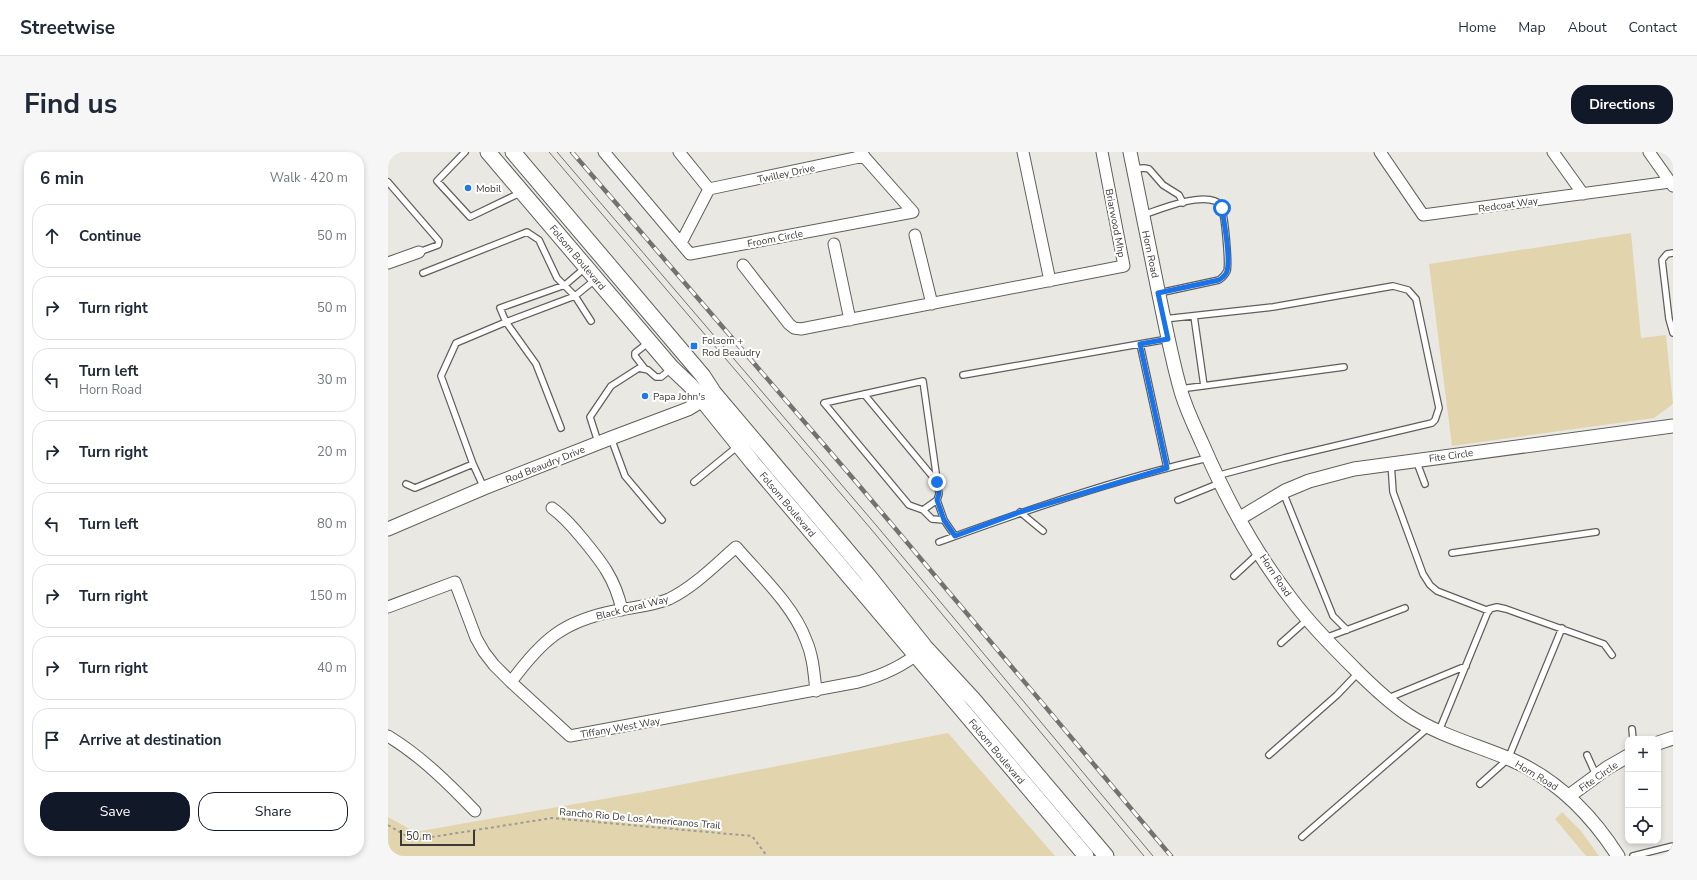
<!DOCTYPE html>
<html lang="en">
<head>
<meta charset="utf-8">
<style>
	:root { --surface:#fff; --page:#f6f6f7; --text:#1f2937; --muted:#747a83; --line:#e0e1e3; --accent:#111827 }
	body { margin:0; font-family:"Nunito Sans",sans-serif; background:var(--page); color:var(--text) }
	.controls { position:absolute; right:12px; bottom:12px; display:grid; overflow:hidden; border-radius:8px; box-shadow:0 2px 6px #0003 }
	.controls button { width:36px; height:36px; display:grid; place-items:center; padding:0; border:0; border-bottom:1px solid var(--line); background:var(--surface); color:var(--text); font:20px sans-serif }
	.scale { position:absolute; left:12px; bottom:10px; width:75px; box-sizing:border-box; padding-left:4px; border:2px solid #3b3a38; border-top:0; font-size:11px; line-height:14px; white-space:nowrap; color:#3b3a38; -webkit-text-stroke:3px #fff; paint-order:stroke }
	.stop { position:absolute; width:12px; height:12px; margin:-9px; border:3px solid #1a73e8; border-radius:50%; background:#fff }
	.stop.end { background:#1a73e8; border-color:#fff; box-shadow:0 1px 4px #0008 }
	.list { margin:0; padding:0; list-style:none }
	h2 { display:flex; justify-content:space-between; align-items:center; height:52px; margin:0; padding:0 16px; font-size:17px }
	h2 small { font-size:13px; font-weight:400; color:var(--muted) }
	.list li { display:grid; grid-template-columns:26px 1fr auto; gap:12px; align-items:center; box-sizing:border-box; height:64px; margin:0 8px 8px; padding:0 8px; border:1px solid var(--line); border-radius:16px }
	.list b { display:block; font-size:15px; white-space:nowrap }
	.list p { margin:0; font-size:13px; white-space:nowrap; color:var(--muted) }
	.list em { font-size:13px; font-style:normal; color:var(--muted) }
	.actions { display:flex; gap:8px; padding:12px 16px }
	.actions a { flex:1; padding:9px 0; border:1px solid var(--accent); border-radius:16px; text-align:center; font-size:14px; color:var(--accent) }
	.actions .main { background:var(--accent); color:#fff }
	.icon { flex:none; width:22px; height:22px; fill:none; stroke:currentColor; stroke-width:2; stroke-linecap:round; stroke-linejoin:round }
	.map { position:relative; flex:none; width:1285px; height:704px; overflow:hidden; border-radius:16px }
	header { display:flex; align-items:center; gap:24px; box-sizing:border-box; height:56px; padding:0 20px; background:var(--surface); border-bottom:1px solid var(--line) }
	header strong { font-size:19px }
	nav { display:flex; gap:22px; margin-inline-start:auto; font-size:14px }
	.intro { display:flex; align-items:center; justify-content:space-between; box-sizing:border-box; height:96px; padding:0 24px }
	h1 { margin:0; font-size:28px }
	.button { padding:10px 18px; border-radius:16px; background:var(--accent); color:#fff; font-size:14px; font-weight:700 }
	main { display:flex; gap:24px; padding:0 24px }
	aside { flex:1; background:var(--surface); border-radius:16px; box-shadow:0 2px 6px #0003 }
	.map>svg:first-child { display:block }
</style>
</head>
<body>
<header>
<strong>Streetwise</strong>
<nav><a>Home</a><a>Map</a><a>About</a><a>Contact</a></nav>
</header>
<div class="intro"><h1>Find us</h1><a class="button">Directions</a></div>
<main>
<aside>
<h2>6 min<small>Walk · 420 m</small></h2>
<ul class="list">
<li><svg class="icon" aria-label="ahead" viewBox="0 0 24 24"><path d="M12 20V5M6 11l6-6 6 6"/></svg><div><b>Continue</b></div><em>50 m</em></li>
<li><svg class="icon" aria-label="right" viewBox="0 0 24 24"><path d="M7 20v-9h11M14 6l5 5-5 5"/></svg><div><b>Turn right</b></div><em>50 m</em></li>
<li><svg class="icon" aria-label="left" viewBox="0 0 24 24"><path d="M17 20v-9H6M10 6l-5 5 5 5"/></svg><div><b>Turn left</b><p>Horn Road</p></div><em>30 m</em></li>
<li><svg class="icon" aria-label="right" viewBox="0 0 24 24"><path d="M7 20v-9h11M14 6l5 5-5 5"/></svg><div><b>Turn right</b></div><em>20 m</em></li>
<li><svg class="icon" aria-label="left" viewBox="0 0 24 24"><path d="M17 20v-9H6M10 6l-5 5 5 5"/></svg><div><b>Turn left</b></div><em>80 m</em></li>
<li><svg class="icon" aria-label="right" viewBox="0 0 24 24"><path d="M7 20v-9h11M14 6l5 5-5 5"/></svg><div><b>Turn right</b></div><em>150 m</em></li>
<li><svg class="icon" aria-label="right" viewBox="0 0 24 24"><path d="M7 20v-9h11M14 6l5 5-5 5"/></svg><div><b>Turn right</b></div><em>40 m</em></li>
<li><svg class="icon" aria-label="arrive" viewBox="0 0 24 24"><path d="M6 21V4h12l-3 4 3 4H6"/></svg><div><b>Arrive at destination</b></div></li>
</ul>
<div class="actions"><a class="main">Save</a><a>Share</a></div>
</aside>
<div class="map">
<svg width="1285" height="704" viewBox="0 0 1285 704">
	<rect width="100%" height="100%" fill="#eae8e3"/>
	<path fill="#e2d5ad" d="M 1243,81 L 1253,186 L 1278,183 L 1285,252 L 1266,266 L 1064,294 L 1041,112 Z
		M 560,581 L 667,704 L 0,704 L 0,665 L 27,680 L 255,640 Z
		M 1174,660 L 1193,679 L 1211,704 L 1198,704 L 1167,667 Z"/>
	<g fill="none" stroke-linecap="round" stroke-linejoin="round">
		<defs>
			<path id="service" d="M 77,0 L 49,29 L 82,65 L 134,40
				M 745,17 L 756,16 L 761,17 L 775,33 L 791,43 L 795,51
				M 0,30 L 51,89 L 50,93 L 31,100
				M 755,63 C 773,57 809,42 827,49 C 830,50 832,52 833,55 C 837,62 841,112 839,119 C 837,123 834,126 831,128 L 771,141
				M 1285,101 L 1279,102 L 1274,108 L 1281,167 L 1285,181
				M 35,121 L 139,80 L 151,88 L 169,126 L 187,144 L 203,169
				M 806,164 L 816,234
				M 776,167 L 885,155 L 1005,134 L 1020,138 L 1028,147 L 1051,256 L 1047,268 L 1044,271 L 896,306 L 828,324
				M 752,192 L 779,316
				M 257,217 L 247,204 L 247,201 L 261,190
				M 575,223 L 780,187
				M 792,237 L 956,215
				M 476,242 L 549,330
				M 173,276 L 148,212 L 118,170 L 187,144 L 208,127
				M 223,286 L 237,324 L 274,368
				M 210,290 L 202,265 L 223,234 L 251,216 L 260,218 L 268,225 L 273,225 L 283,217
				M 1028,308 L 1037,332
				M 1003,311 L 1005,340 L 1035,422 L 1042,433 L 1049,439 L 1101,459
				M 85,312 L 96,336
				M 306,330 L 350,294
				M 18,332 L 27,336 L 85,312 L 53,224 L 68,191 L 118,170 L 112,156 L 177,133 L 198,115
				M 895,340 L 945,464 L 959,478
				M 790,348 L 832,331
				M 535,358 L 549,348
				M 632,360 L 655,379
				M 556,368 L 544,367 L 535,358 L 521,353 L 436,251 L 535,229 L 551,342 L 549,348 L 556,368 L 567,384
				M 551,390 C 639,358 729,327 820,306
				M 1064,401 L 1208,380
				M 846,424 L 872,400
				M 937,486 L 1017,456
				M 893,491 L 920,467
				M 998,547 L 1078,514
				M 1244,577 L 1245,587
				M 1051,579 L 1101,457 L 1109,455 L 1118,457 L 1216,492 L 1224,503
				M 881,603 L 949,543 L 970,521
				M 1199,603 L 1208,623
				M 1092,632 L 1120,607 L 1174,476
				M 914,685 L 1041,575
				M 1245,704 L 1285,694"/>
			<path id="minor" d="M 216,0 L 302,102 L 525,60
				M 291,0 L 321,37 L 293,91
				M 472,0 L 525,60
				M 635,0 L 662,129
				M 992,0 L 1035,63 L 1282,30
				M 1165,0 L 1195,42
				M 1261,0 L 1285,34
				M 321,37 L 476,4
				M 527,83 L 544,152
				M 446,92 L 462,168
				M 0,111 L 31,100
				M 355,113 L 401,172 L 406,176 L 413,177 L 736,114 L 714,0
				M 164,356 C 175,364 184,374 193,385 C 213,409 227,426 234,458
				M 0,455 L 67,430 L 88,486 L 96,500 L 106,513 L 123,530 L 182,584 L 470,530 C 493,524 514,515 533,499
				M 123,530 C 154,488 175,469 227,459 C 245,455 264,454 281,447 C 306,435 327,413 348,395 C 372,423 405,453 418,488 C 425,504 426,521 428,539
				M 0,584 C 33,604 61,632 87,659"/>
			<path id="tertiary" d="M 742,0 C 751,46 761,92 770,138 C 777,171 783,204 792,236 C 797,255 806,273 814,291 C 836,342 867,400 901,444 C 921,471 945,495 968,518 C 984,534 1001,550 1020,563 C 1052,584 1089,593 1124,608 C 1170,628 1203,662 1230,704
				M 852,366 L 897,339 L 921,329 L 966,317 L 1285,274
				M 0,377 L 96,336 L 223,286 L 300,257 L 323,243
				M 1270,591 L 1285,586
				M 1181,644 L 1219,616 L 1240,604"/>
			<path id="secondary" d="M 100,0 L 284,216 L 303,234 L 365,311 L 698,704
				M 125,0 L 315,224 L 326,241 L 479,422 L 537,495 L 585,547 L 718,704"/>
		</defs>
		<use href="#service" stroke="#605f5b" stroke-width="8"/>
		<use href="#minor" stroke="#605f5b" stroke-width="13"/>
		<use href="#tertiary" stroke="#605f5b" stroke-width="15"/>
		<use href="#secondary" stroke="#605f5b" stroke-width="17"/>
		<path stroke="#9e9c98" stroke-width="2" stroke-dasharray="3 3" stroke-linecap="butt" d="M 0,673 L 25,688 L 164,666 L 364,684 L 379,704"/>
		<use href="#service" stroke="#fff" stroke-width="5.5"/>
		<use href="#minor" stroke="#fff" stroke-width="11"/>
		<use href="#tertiary" stroke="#fff" stroke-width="13"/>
		<use href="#secondary" stroke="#fff" stroke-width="15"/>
		<path stroke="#74726f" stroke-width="1" d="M 161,0 L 483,377 L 756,704
			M 169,0 L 488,373 L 765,704"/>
		<defs>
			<path id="rail" d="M 184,0 L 469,331 L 783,704"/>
		</defs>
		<use href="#rail" stroke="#74726f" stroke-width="4.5"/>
		<use href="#rail" stroke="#fff" stroke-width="3" stroke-dasharray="9" stroke-linecap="butt"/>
	</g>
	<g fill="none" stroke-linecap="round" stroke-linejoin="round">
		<path stroke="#1a73e8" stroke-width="5" d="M 549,330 L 551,342 L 549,348 L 556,368 L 567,384 L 632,360 L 779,316 L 752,192 L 780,187 L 770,141 L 831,128 C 834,126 838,123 839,119 C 843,105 836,71 834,56"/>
	</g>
	<g fill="#2179e3" stroke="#fff" stroke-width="1.5">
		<circle cx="80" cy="36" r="4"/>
		<rect x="302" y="190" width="8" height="8" rx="2"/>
		<circle cx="257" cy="244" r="4"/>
	</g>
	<g text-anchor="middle" stroke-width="4" stroke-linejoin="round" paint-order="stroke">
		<g font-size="10" fill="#3b3a38" stroke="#fff">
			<text transform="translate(398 21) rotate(-12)" y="4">Twilley Drive</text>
			<text transform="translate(1120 52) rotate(-8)" y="4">Redcoat Way</text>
			<text transform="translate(728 71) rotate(79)" y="4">Briarwood Mhp</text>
			<text transform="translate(387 86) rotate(-11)" y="4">Froom Circle</text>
			<text transform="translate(763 102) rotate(78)" y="4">Horn Road</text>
			<text transform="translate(190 105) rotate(50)" y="4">Folsom Boulevard</text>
			<text transform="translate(1063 303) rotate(-8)" y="4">Fite Circle</text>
			<text transform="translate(157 312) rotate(-22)" y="4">Rod Beaudry Drive</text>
			<text transform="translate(400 352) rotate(50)" y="4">Folsom Boulevard</text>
			<text transform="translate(888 423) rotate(56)" y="4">Horn Road</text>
			<text transform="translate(244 455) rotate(-14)" y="4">Black Coral Way</text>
			<text transform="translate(232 575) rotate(-10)" y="4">Tiffany West Way</text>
			<text transform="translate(609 599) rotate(50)" y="4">Folsom Boulevard</text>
			<text transform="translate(1149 623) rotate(31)" y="4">Horn Road</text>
			<text transform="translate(1210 624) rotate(-35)" y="4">Fite Circle</text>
			<text transform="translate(252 666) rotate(5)" y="4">Rancho Rio De Los Americanos Trail</text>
		</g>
		<g font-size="10" fill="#3b3a38" stroke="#fff" text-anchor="start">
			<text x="88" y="40">Mobil</text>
			<text x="314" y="192">Folsom +<tspan x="314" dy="12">Rod Beaudry</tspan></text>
			<text x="265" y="248">Papa John's</text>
		</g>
	</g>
</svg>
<div class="controls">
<button>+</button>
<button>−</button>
<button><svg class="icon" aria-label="locate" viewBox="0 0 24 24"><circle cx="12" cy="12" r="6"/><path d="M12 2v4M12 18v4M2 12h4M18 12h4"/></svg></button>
</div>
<div class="scale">50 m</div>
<div class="stop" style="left:834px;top:56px"></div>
<div class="stop end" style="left:549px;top:330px"></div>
</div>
</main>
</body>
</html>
